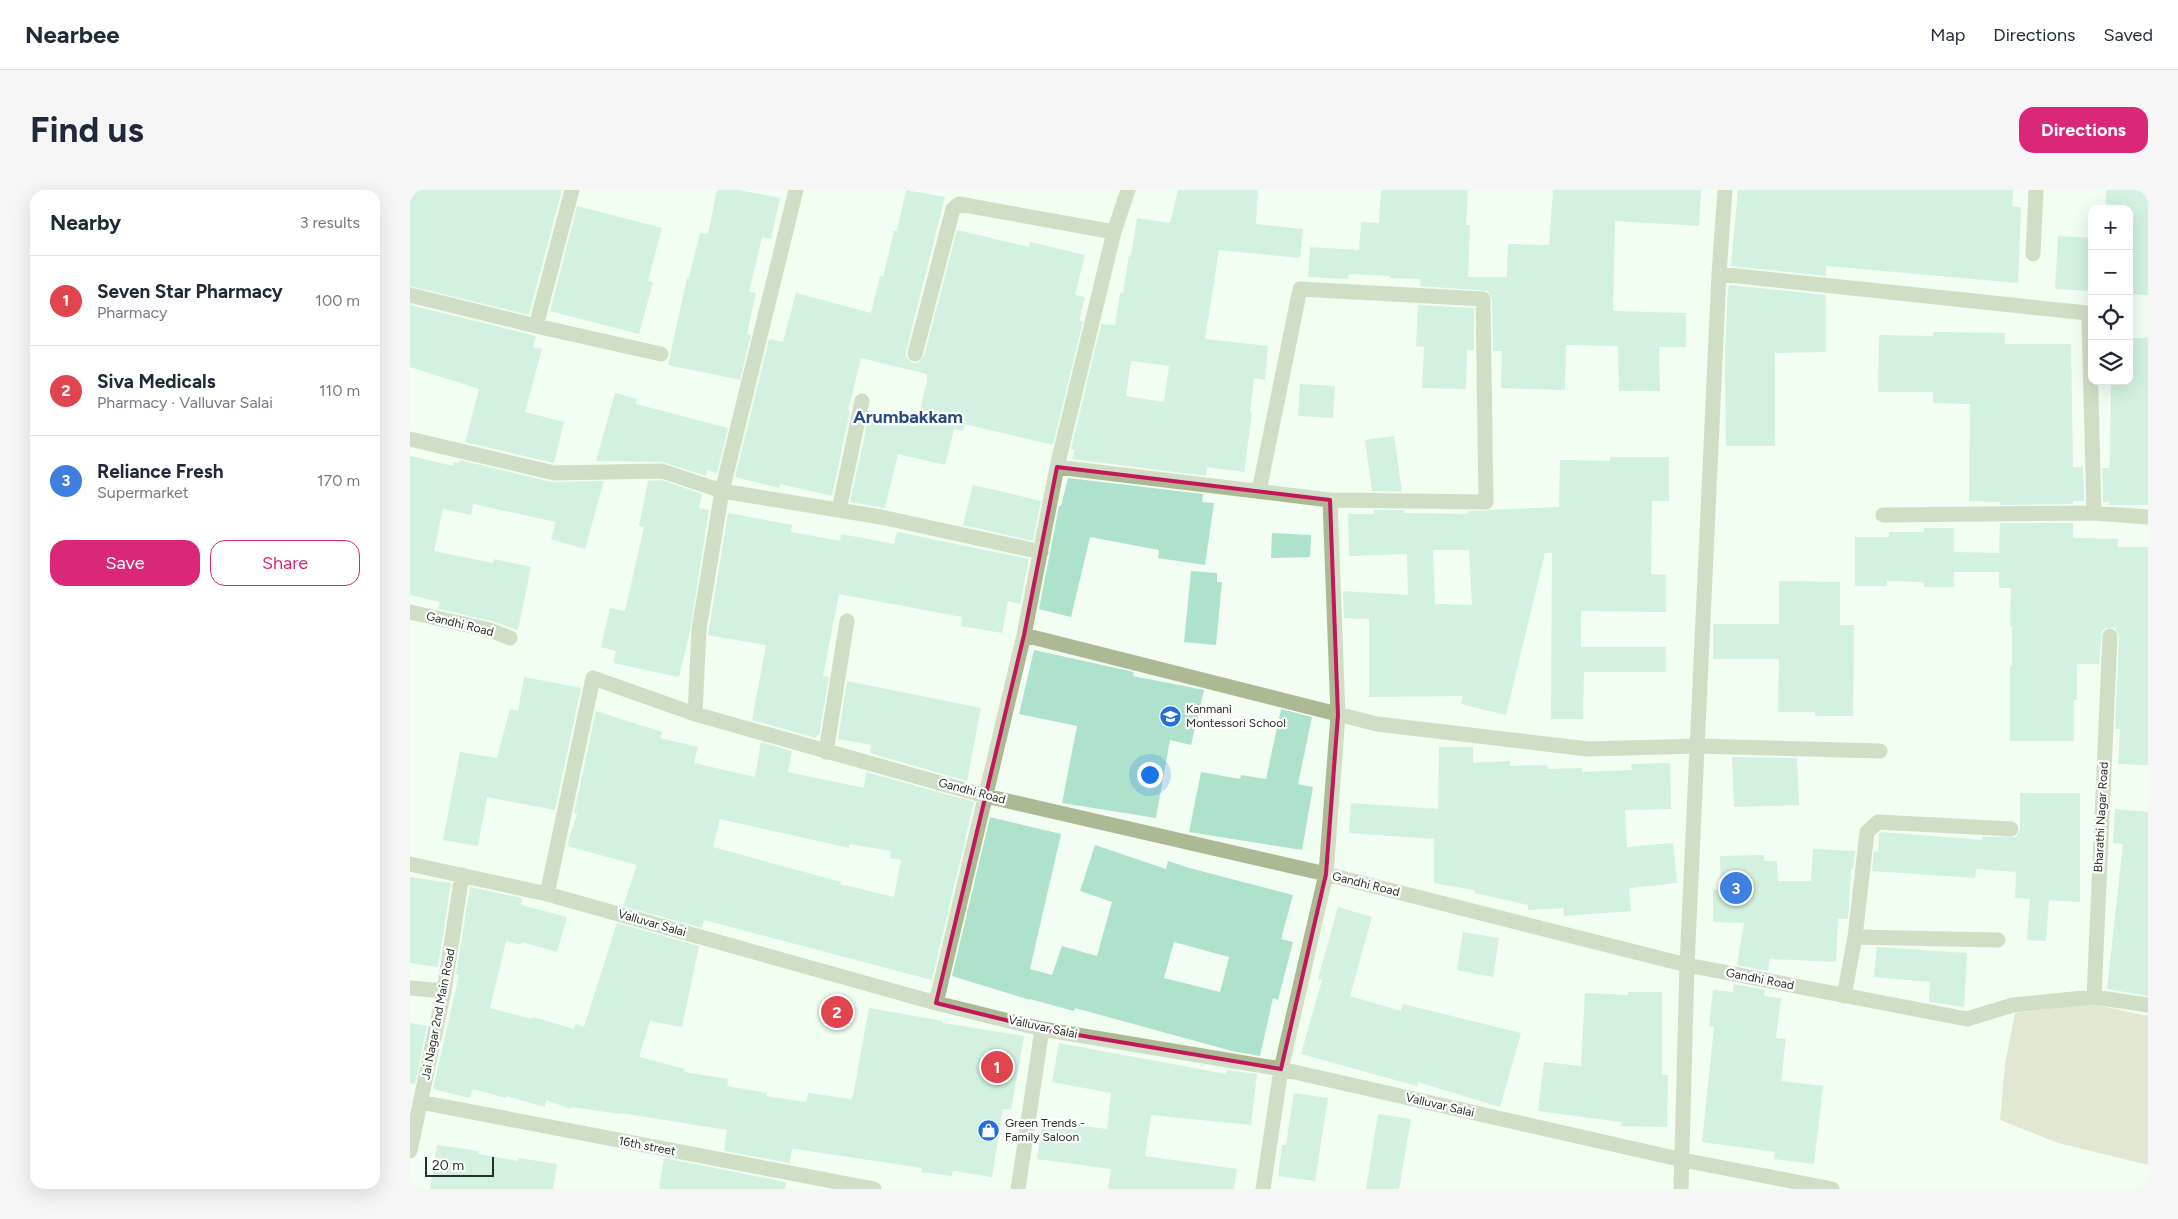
<!DOCTYPE html>
<html lang="en">
<head>
<meta charset="utf-8">
<style>
	:root { --surface:#fff; --page:#f6f6f7; --text:#1f2937; --muted:#747a83; --line:#e0e1e3; --accent:#db2777 }
	body { margin:0; font-family:Figtree,sans-serif; background:var(--page); color:var(--text) }
	.controls { position:absolute; right:15px; top:15px; display:grid; overflow:hidden; border-radius:10px; box-shadow:0 5px 20px #0002 }
	.controls button { width:45px; height:45px; display:grid; place-items:center; padding:0; border:0; border-bottom:1px solid var(--line); background:var(--surface); color:var(--text); font:25px sans-serif }
	.scale { position:absolute; left:15px; bottom:12px; width:69px; box-sizing:border-box; padding-left:5px; border:2px solid #283028; border-top:0; font-size:14px; line-height:18px; white-space:nowrap; color:#283028; -webkit-text-stroke:4px #fff; paint-order:stroke }
	.you { position:absolute; left:739px; top:584px; width:18px; height:18px; margin:-12px; border:4px solid #fff; border-radius:50%; background:#1a73e8; box-shadow:0 0 0 8px #1a73e833 }
	.badge { display:grid; place-items:center; width:32px; height:32px; border-radius:50%; background:var(--accent); color:#fff; font-size:16px; font-weight:700 }
	.pin { position:absolute; translate:-50% -50%; border:2px solid #fff; box-shadow:0 1px 5px #0006 }
	.list { margin:0; padding:0; list-style:none }
	h2 { display:flex; justify-content:space-between; align-items:center; height:65px; margin:0; padding:0 20px; font-size:21px }
	h2 small { font-size:16px; font-weight:400; color:var(--muted) }
	.list li { display:grid; grid-template-columns:32px 1fr auto; gap:15px; align-items:center; box-sizing:border-box; height:90px; padding:0 20px; border-top:1px solid var(--line) }
	.list b { display:block; font-size:19px; white-space:nowrap }
	.list p { margin:0; font-size:16px; white-space:nowrap; color:var(--muted) }
	.list em { font-size:16px; font-style:normal; color:var(--muted) }
	.actions { display:flex; gap:10px; padding:15px 20px }
	.actions a { flex:1; padding:11px 0; border:1px solid var(--accent); border-radius:15px; text-align:center; font-size:18px; color:var(--accent) }
	.actions .main { background:var(--accent); color:#fff }
	.icon { flex:none; width:28px; height:28px; fill:none; stroke:currentColor; stroke-width:2; stroke-linecap:round; stroke-linejoin:round }
	.map { position:relative; flex:none; width:1738px; height:999px; overflow:hidden; border-radius:15px }
	header { display:flex; align-items:center; gap:30px; box-sizing:border-box; height:70px; padding:0 25px; background:var(--surface); border-bottom:1px solid var(--line) }
	header strong { font-size:24px }
	nav { display:flex; gap:28px; margin-inline-start:auto; font-size:18px }
	.intro { display:flex; align-items:center; justify-content:space-between; box-sizing:border-box; height:120px; padding:0 30px }
	h1 { margin:0; font-size:35px }
	.button { padding:12px 22px; border-radius:15px; background:var(--accent); color:#fff; font-size:18px; font-weight:700 }
	main { display:flex; gap:30px; padding:0 30px }
	aside { flex:1; background:var(--surface); border-radius:15px; box-shadow:0 5px 20px #0002 }
	.map>svg:first-child { display:block }
</style>
</head>
<body>
<header>
<strong>Nearbee</strong>
<nav><a>Map</a><a>Directions</a><a>Saved</a></nav>
</header>
<div class="intro"><h1>Find us</h1><a class="button">Directions</a></div>
<main>
<aside>
<h2>Nearby<small>3 results</small></h2>
<ul class="list">
<li><span class="badge" style="background:#e0444e">1</span><div><b>Seven Star Pharmacy</b><p>Pharmacy</p></div><em>100 m</em></li>
<li><span class="badge" style="background:#e0444e">2</span><div><b>Siva Medicals</b><p>Pharmacy · Valluvar Salai</p></div><em>110 m</em></li>
<li><span class="badge" style="background:#3f7fe0">3</span><div><b>Reliance Fresh</b><p>Supermarket</p></div><em>170 m</em></li>
</ul>
<div class="actions"><a class="main">Save</a><a>Share</a></div>
</aside>
<div class="map">
<svg width="1738" height="999" viewBox="0 0 1738 999">
	<rect width="100%" height="100%" fill="#f1fef1"/>
	<path fill="#d1cdb2" d="M 1683,814 L 1738,826 L 1738,975 L 1648,953 L 1590,930 L 1595,874 L 1605,823 Z"/>
	<path fill="#afe2cd" fill-rule="evenodd" d="M 0,0 L 152,0 L 119,125 L 0,96 Z
		M 307,0 L 329,0 L 370,8 L 361,49 L 352,47 L 339,102 L 346,103 L 337,144 L 341,145 L 330,190 L 258,175 L 277,88 L 279,88 L 290,43 L 298,44 Z
		M 496,0 L 535,7 L 496,162 L 496,167 L 502,173 L 508,173 L 514,166 L 547,40 L 619,57 L 620,52 L 675,65 L 665,105 L 675,107 L 669,131 L 673,131 L 643,255 L 555,234 L 553,241 L 544,239 L 535,275 L 488,264 L 475,318 L 440,312 L 459,226 L 506,237 L 517,191 L 517,184 L 451,168 L 438,221 L 440,221 L 422,306 L 370,294 L 369,298 L 325,287 L 359,149 L 373,152 L 386,103 L 461,123 L 470,86 L 473,87 L 484,41 L 487,41 Z
		M 768,0 L 848,0 L 846,34 L 893,39 L 890,68 L 809,60 L 795,149 L 858,156 L 855,190 L 844,188 L 840,222 L 842,223 L 834,282 L 797,277 L 796,286 L 662,269 L 665,260 L 661,259 L 691,134 L 705,135 L 710,103 L 713,103 L 719,65 L 721,66 L 727,28 L 760,33 ZM 721,171 L 759,176 L 754,212 L 716,206 Z
		M 971,0 L 1058,0 L 1056,35 L 1060,35 L 1058,87 L 1097,87 L 1098,54 L 1139,55 L 1143,0 L 1291,0 L 1289,36 L 1205,31 L 1203,121 L 1276,123 L 1276,157 L 1249,157 L 1250,201 L 1209,201 L 1208,156 L 1156,155 L 1155,200 L 1091,198 L 1092,161 L 1083,161 L 1082,109 L 1078,101 L 1010,96 L 1010,89 L 980,88 L 980,86 L 939,84 L 938,89 L 898,87 L 900,57 L 949,60 L 951,32 L 969,33 Z
		M 1328,0 L 1603,0 L 1602,16 L 1611,17 L 1608,93 L 1418,76 L 1416,77 L 1416,86 L 1321,76 Z
		M 1696,0 L 1738,0 L 1738,105 L 1719,104 L 1719,19 L 1696,19 Z
		M 167,16 L 252,38 L 238,91 L 243,92 L 229,144 L 140,121 Z
		M 1648,46 L 1682,48 L 1682,101 L 1645,99 Z
		M 1320,95 L 1416,105 L 1416,162 L 1365,163 L 1365,256 L 1316,256 L 1315,159 L 1318,99 Z
		M 0,115 L 126,146 L 123,157 L 132,159 L 115,222 L 154,232 L 144,273 L 55,252 L 69,199 L 0,177 Z
		M 1008,115 L 1064,118 L 1064,160 L 1057,160 L 1056,199 L 1012,198 L 1014,157 L 1006,156 Z
		M 1523,142 L 1595,143 L 1595,154 L 1661,154 L 1663,277 L 1673,277 L 1674,311 L 1663,311 L 1663,314 L 1590,315 L 1590,312 L 1559,311 L 1560,214 L 1523,213 L 1523,202 L 1468,202 L 1469,145 L 1523,146 Z
		M 1719,148 L 1738,148 L 1738,315 L 1699,315 L 1699,312 L 1693,312 L 1692,278 L 1699,278 L 1700,267 L 1701,191 L 1719,191 Z
		M 890,194 L 925,196 L 923,228 L 888,226 Z
		M 205,203 L 227,209 L 226,214 L 318,238 L 307,283 L 297,280 L 296,286 L 252,272 L 186,271 Z
		M 984,246 L 992,302 L 962,301 L 955,250 Z
		M 0,266 L 43,276 L 44,272 L 49,273 L 50,270 L 142,292 L 194,291 L 175,359 L 141,349 L 146,332 L 63,314 L 61,325 L 33,319 L 24,361 L 83,373 L 84,369 L 121,377 L 108,440 L 82,431 L 28,419 L 30,412 L 0,405 Z
		M 1200,267 L 1259,267 L 1259,311 L 1242,311 L 1241,384 L 1256,385 L 1256,422 L 1171,421 L 1171,457 L 1256,457 L 1256,482 L 1174,482 L 1173,529 L 1141,529 L 1142,363 L 1135,363 L 1096,525 L 1051,514 L 1053,506 L 959,507 L 959,429 L 934,428 L 933,401 L 998,405 L 997,364 L 939,366 L 938,324 L 964,324 L 964,320 L 994,320 L 994,323 L 1058,324 L 1057,321 L 1149,317 L 1150,270 L 1200,271 ZM 1023,360 L 1059,360 L 1062,415 L 1025,414 Z
		M 658,288 L 793,304 L 792,312 L 804,313 L 795,375 L 748,368 L 749,360 L 680,347 L 661,427 L 629,419 L 649,316 L 651,316 Z
		M 251,290 L 292,304 L 289,318 L 299,320 L 280,441 L 269,487 L 203,473 L 206,461 L 191,457 L 200,418 L 215,421 L 234,337 L 229,336 L 238,291 Z
		M 563,295 L 631,311 L 623,351 L 553,335 Z
		M 318,323 L 382,335 L 381,342 L 430,351 L 431,344 L 484,354 L 487,342 L 619,369 L 610,414 L 598,411 L 592,443 L 551,436 L 552,427 L 429,404 L 413,486 L 419,487 L 409,545 L 407,545 L 406,548 L 342,530 L 356,455 L 298,445 Z
		M 1590,333 L 1663,333 L 1663,348 L 1708,349 L 1708,357 L 1738,357 L 1738,575 L 1708,574 L 1710,539 L 1705,539 L 1709,446 L 1705,438 L 1696,438 L 1692,441 L 1689,474 L 1667,474 L 1667,510 L 1664,510 L 1664,551 L 1600,551 L 1600,476 L 1602,476 L 1602,436 L 1600,436 L 1601,398 L 1589,398 L 1589,382 L 1544,382 L 1544,397 L 1514,397 L 1514,392 L 1477,391 L 1477,396 L 1445,396 L 1445,347 L 1479,347 L 1479,342 L 1514,342 L 1514,338 L 1544,338 L 1544,362 L 1589,363 Z
		M 862,343 L 901,345 L 900,367 L 861,368 Z
		M 781,381 L 807,383 L 807,392 L 812,392 L 806,455 L 774,452 Z
		M 1369,391 L 1430,392 L 1430,435 L 1444,435 L 1443,526 L 1405,526 L 1405,522 L 1368,522 L 1369,469 L 1303,469 L 1303,434 L 1369,434 Z
		M 624,460 L 724,482 L 723,486 L 794,500 L 781,555 L 760,550 L 746,628 L 652,613 L 667,536 L 609,524 Z
		M 114,487 L 171,498 L 145,620 L 77,607 L 68,656 L 33,650 L 50,562 L 87,568 L 100,519 L 108,521 Z
		M 437,491 L 571,518 L 557,591 L 460,563 L 461,555 L 428,549 Z
		M 871,519 L 902,527 L 888,594 L 903,597 L 892,660 L 779,642 L 791,582 L 830,589 L 831,585 L 856,589 Z
		M 186,521 L 252,542 L 250,548 L 288,557 L 284,573 L 345,587 L 351,552 L 382,561 L 378,582 L 454,598 L 456,582 L 564,612 L 522,790 L 294,730 L 292,738 L 213,716 L 227,675 L 157,656 L 167,624 L 164,623 ZM 310,629 L 439,658 L 440,654 L 481,661 L 480,668 L 491,670 L 484,707 L 430,694 L 431,692 L 303,657 Z
		M 1029,557 L 1063,557 L 1063,573 L 1100,571 L 1100,576 L 1137,575 L 1138,579 L 1172,578 L 1172,582 L 1222,580 L 1221,574 L 1260,573 L 1261,619 L 1215,620 L 1217,657 L 1263,653 L 1267,693 L 1219,698 L 1221,721 L 1154,726 L 1153,718 L 1118,720 L 1118,715 L 1065,703 L 1064,700 L 1024,693 L 1024,649 L 939,643 L 941,613 L 1028,619 Z
		M 1322,567 L 1387,568 L 1389,615 L 1324,617 Z
		M 1610,603 L 1670,603 L 1670,712 L 1639,710 L 1636,751 L 1617,750 L 1620,709 L 1605,708 L 1606,682 L 1566,679 L 1565,688 L 1462,681 L 1464,661 L 1468,662 L 1469,644 L 1471,642 L 1572,650 L 1572,647 L 1606,647 L 1610,640 Z
		M 1705,619 L 1738,622 L 1738,806 L 1697,799 L 1713,654 L 1703,653 Z
		M 580,627 L 651,644 L 620,779 L 642,785 L 652,756 L 687,766 L 702,712 L 670,701 L 685,655 L 756,679 L 758,671 L 783,679 L 883,705 L 871,749 L 883,752 L 868,810 L 863,808 L 850,866 L 822,861 L 665,818 L 664,821 L 620,809 L 620,810 L 542,786 ZM 764,752 L 819,767 L 810,802 L 754,788 Z
		M 1403,659 L 1445,661 L 1443,679 L 1441,679 L 1438,729 L 1428,729 L 1426,772 L 1360,769 L 1358,781 L 1327,775 L 1334,733 L 1303,732 L 1303,700 L 1311,700 L 1310,666 L 1354,665 L 1354,671 L 1367,671 L 1368,691 L 1401,691 Z
		M 0,687 L 41,693 L 28,777 L 0,773 Z
		M 60,697 L 112,708 L 111,715 L 157,727 L 147,762 L 112,752 L 111,755 L 96,751 L 80,818 L 122,829 L 123,827 L 164,839 L 166,834 L 174,837 L 207,733 L 289,756 L 272,837 L 240,831 L 229,867 L 275,879 L 274,882 L 319,889 L 317,896 L 357,903 L 356,906 L 396,912 L 398,903 L 441,909 L 443,906 L 459,818 L 533,831 L 533,833 L 614,846 L 601,920 L 593,919 L 582,987 L 543,981 L 542,986 L 511,982 L 512,978 L 385,959 L 382,959 L 380,973 L 314,961 L 317,940 L 211,923 L 211,924 L 161,917 L 161,919 L 136,910 L 135,917 L 97,906 L 96,908 L 63,899 L 60,908 L 23,899 L 49,785 L 46,784 Z
		M 928,717 L 962,727 L 940,806 L 991,821 L 993,814 L 1111,843 L 1090,917 L 1008,892 L 1007,896 L 891,864 L 912,790 L 908,789 Z
		M 1053,742 L 1089,748 L 1083,787 L 1047,780 Z
		M 1467,757 L 1557,763 L 1554,817 L 1519,812 L 1520,792 L 1464,787 Z
		M 1324,794 L 1355,800 L 1354,806 L 1371,808 L 1366,848 L 1376,849 L 1371,891 L 1413,896 L 1404,974 L 1364,969 L 1365,962 L 1292,952 L 1304,837 L 1299,836 L 1303,800 L 1323,802 Z
		M 1218,802 L 1252,802 L 1252,885 L 1258,885 L 1257,937 L 1211,936 L 1211,932 L 1128,921 L 1134,872 L 1171,876 L 1175,803 L 1218,805 Z
		M 0,833 L 17,836 L 5,894 L 0,893 Z
		M 649,853 L 816,884 L 817,880 L 847,884 L 841,935 L 741,925 L 735,966 L 827,979 L 824,999 L 698,999 L 701,979 L 627,969 L 633,931 L 697,939 L 701,903 L 642,892 Z
		M 884,903 L 918,908 L 905,991 L 868,986 L 872,955 L 876,955 Z
		M 968,924 L 1001,929 L 989,999 L 956,999 Z
		M 27,955 L 69,961 L 68,964 L 108,971 L 109,968 L 147,974 L 143,999 L 20,999 Z
		M 254,968 L 376,992 L 375,999 L 249,999 Z"/>
	<g fill="none" stroke-linecap="round" stroke-linejoin="round">
		<path stroke="#acb993" stroke-width="15" d="M 1623,64 L 1626,0
			M 1309,84 L 1677,123 L 1679,127 L 1684,323
			M 0,105 L 126,136 L 251,164
			M 126,136 L 162,0
			M 505,164 L 543,19 L 549,14 L 704,42
			M 0,249 L 144,283 L 252,281 L 312,301 L 471,327 L 631,362
			M 647,277 L 920,310 L 1076,312 L 1073,109 L 890,99 L 849,301
			M 429,320 L 452,211
			M 1473,325 L 1684,323 L 1738,327
			M 0,422 L 80,440 L 100,448
			M 614,445 L 967,534 L 1178,559 L 1288,556 L 1470,561
			M 285,524 L 289,439 L 312,301 L 386,0
			M 416,562 L 437,431
			M 0,674 L 137,704 L 526,813 L 632,839 L 871,879 L 1273,970 L 1422,999
			M 137,704 L 183,488 L 285,524 L 576,606 L 916,684 L 1277,775 L 1557,829 L 1603,815 L 1684,807 L 1738,815
			M 1445,747 L 1588,750
			M 0,798 L 34,801
			M 1434,806 L 1445,747 L 1457,642 L 1468,632 L 1601,639
			M 1684,807 L 1700,446
			M 526,813 L 614,445 L 647,277 L 704,42 L 718,0
			M 10,912 L 464,999
			M 0,961 L 34,801 L 52,685
			M 608,999 L 632,839
			M 853,999 L 871,879 L 916,684 L 928,525 L 920,310
			M 1271,999 L 1277,775 L 1309,84 L 1315,0"/>
	</g>
	<path d="M0 0H1738V999H0ZM 647,277 L 920,310 L 928,525 L 916,684 L 871,879 L 632,839 L 526,813 L 614,445 Z" fill="#f1fef1" fill-opacity=".55" fill-rule="evenodd"/>
	<path fill="none" stroke="#c2185b" stroke-width="4" stroke-linejoin="round" d="M 647,277 L 920,310 L 928,525 L 916,684 L 871,879 L 632,839 L 526,813 L 614,445 Z"/>
	<defs>
		<symbol id="school-disc" viewBox="-11 -11 22 22"><circle r="9.5" fill="#1f70da" stroke="#fff"/><path d="M0-5L7-2L0 1L-7-2ZM-4 1L0 2.5L4 1V4Q0 6-4 4Z" fill="#fff"/></symbol>
		<symbol id="shop-disc" viewBox="-11 -11 22 22"><circle r="9.5" fill="#1f70da" stroke="#fff"/><path d="M-5-2.5h2.3a2.7 3.5 0 0 1 5.4 0H5L5.5 6h-11ZM-1.5-2.5h3a1.5 2.3 0 0 0-3 0Z" fill="#fff"/></symbol>
	</defs>
	<g fill-rule="evenodd">
		<use href="#school-disc" x="748" y="514" width="25" height="25"/>
		<use href="#shop-disc" x="566" y="928" width="25" height="25"/>
	</g>
	<g text-anchor="middle" stroke-width="4.5" stroke-linejoin="round" paint-order="stroke">
		<g font-size="12" fill="#283028" stroke="#fff">
			<text transform="translate(50 434) rotate(14)" y="4">Gandhi Road</text>
			<text transform="translate(562 601) rotate(15)" y="4">Gandhi Road</text>
			<text transform="translate(1691 627) rotate(-87)" y="4">Bharathi Nagar Road</text>
			<text transform="translate(956 694) rotate(14)" y="4">Gandhi Road</text>
			<text transform="translate(242 733) rotate(16)" y="4">Valluvar Salai</text>
			<text transform="translate(1350 789) rotate(11)" y="4">Gandhi Road</text>
			<text transform="translate(28 824) rotate(-79)" y="4">Jai Nagar 2nd Main Road</text>
			<text transform="translate(633 837) rotate(12)" y="4">Valluvar Salai</text>
			<text transform="translate(1030 915) rotate(13)" y="4">Valluvar Salai</text>
			<text transform="translate(237 956) rotate(11)" y="4">16th street</text>
		</g>
		<g font-size="12" fill="#283028" stroke="#fff" text-anchor="start">
			<text x="776" y="523">Kanmani<tspan x="776" dy="14">Montessori School</tspan></text>
			<text x="595" y="937">Green Trends -<tspan x="595" dy="14">Family Saloon</tspan></text>
		</g>
		<g font-size="18" font-weight="bold" fill="#264c82" stroke="#fff">
			<text x="498" y="233">Arumbakkam</text>
		</g>
	</g>
</svg>
<div class="controls">
<button>+</button>
<button>−</button>
<button><svg class="icon" aria-label="locate" viewBox="0 0 24 24"><circle cx="12" cy="12" r="6"/><path d="M12 2v4M12 18v4M2 12h4M18 12h4"/></svg></button>
<button><svg class="icon" aria-label="layers" viewBox="0 0 24 24"><path d="M12 4l9 5-9 5-9-5zM3 14l9 5 9-5"/></svg></button>
</div>
<div class="scale">20 m</div>
<div class="you"></div>
<div class="pin badge" style="left:587px;top:877px;background:#e0444e">1</div>
<div class="pin badge" style="left:427px;top:822px;background:#e0444e">2</div>
<div class="pin badge" style="left:1326px;top:698px;background:#3f7fe0">3</div>
</div>
</main>
</body>
</html>
